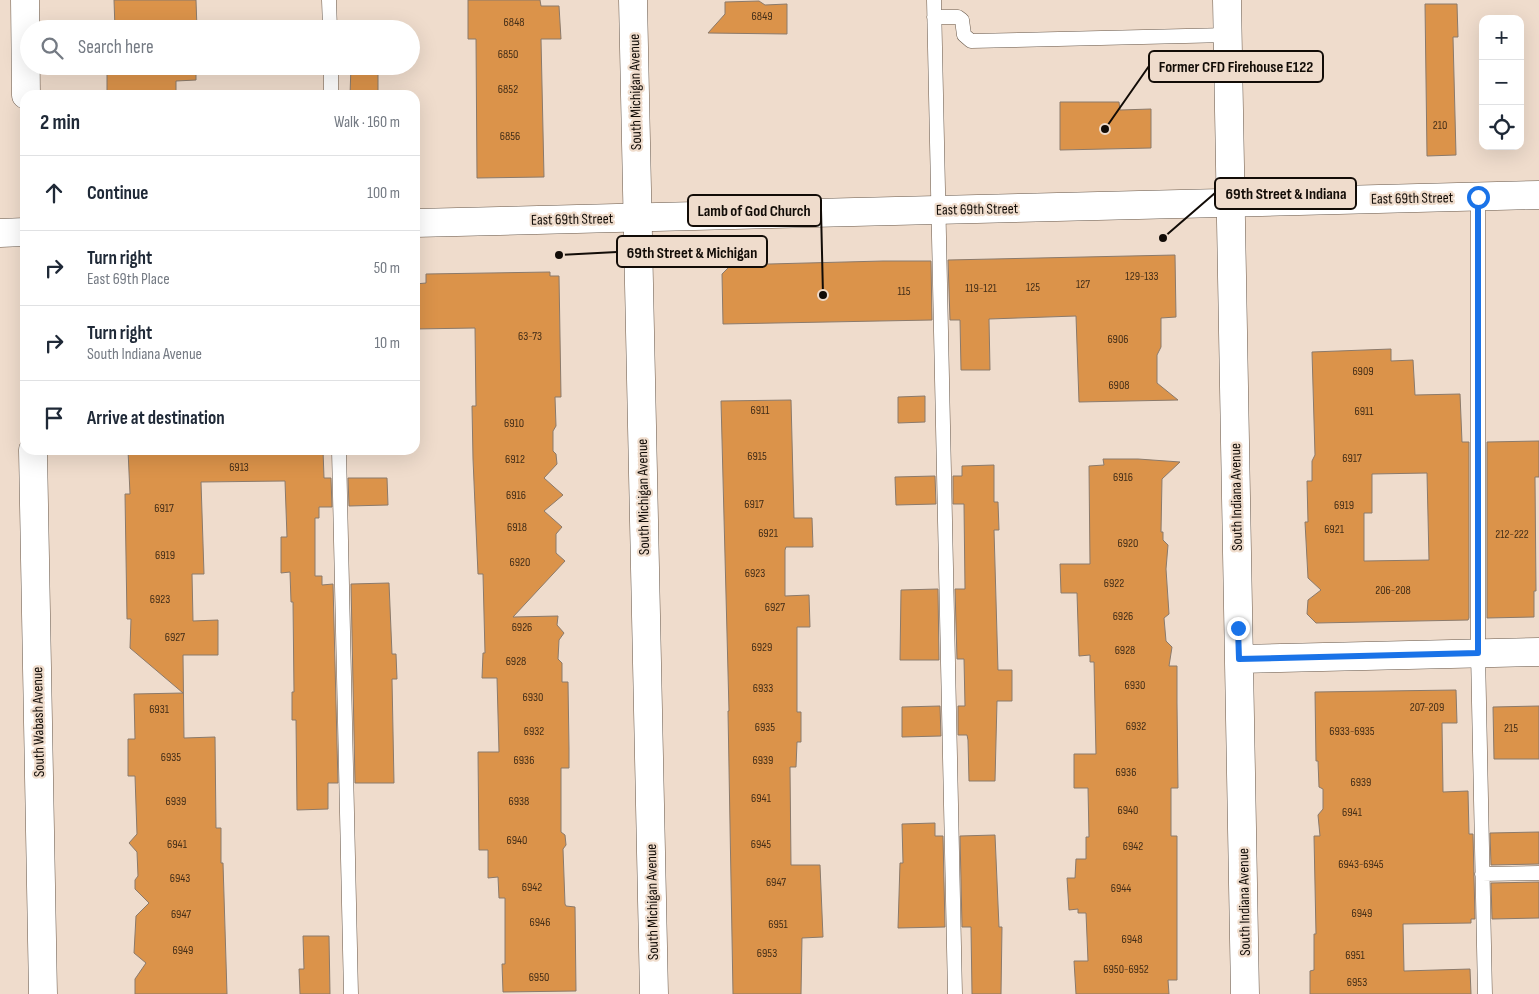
<!DOCTYPE html>
<html lang="en">
<head>
<meta charset="utf-8">
<style>
	:root { --surface:#fff; --page:#f6f6f7; --text:#1f2937; --muted:#747a83; --line:#e0e1e3 }
	body { margin:0; font-family:"Sofia Sans Condensed",sans-serif; background:var(--page); color:var(--text) }
	.controls { position:absolute; right:15px; top:15px; display:grid; overflow:hidden; border-radius:10px; box-shadow:0 5px 20px #0002 }
	.controls button { width:45px; height:45px; display:grid; place-items:center; padding:0; border:0; border-bottom:1px solid var(--line); background:var(--surface); color:var(--text); font:25px sans-serif }
	.stop { position:absolute; width:15px; height:15px; margin:-11px; border:4px solid #1a73e8; border-radius:50%; background:#fff }
	.stop.end { background:#1a73e8; border-color:#fff; box-shadow:0 1px 5px #0008 }
	.list { margin:0; padding:0; list-style:none }
	h2 { display:flex; justify-content:space-between; align-items:center; height:65px; margin:0; padding:0 20px; font-size:21px }
	h2 small { font-size:16px; font-weight:400; color:var(--muted) }
	.list li { display:grid; grid-template-columns:32px 1fr auto; gap:15px; align-items:center; box-sizing:border-box; height:75px; padding:0 20px; border-top:1px solid var(--line) }
	.list b { display:block; font-size:19px; white-space:nowrap }
	.list p { margin:0; font-size:16px; white-space:nowrap; color:var(--muted) }
	.list em { font-size:16px; font-style:normal; color:var(--muted) }
	.icon { flex:none; width:28px; height:28px; fill:none; stroke:currentColor; stroke-width:2; stroke-linecap:round; stroke-linejoin:round }
	.map { position:relative; flex:none; width:1539px; height:994px; overflow:hidden }
	.search { position:absolute; background:var(--surface); box-shadow:0 5px 20px #0002; left:20px; top:20px; width:400px; height:55px; display:flex; align-items:center; gap:12px; box-sizing:border-box; padding:0 18px; border-radius:28px; color:var(--muted); font-size:19px }
	.panel { position:absolute; background:var(--surface); box-shadow:0 5px 20px #0002; left:20px; top:90px; width:400px; height:365px; border-radius:15px }
	.map>svg:first-child { display:block }
</style>
</head>
<body>
<div class="map">
<svg width="1539" height="994" viewBox="0 0 1539 994">
	<rect width="100%" height="100%" fill="#efdccc"/>
	<path fill="#db934a" stroke="#8b7a6b" fill-rule="evenodd" d="M 114,0 L 196,0 L 197,29 L 115,29 Z
		M 468,0 L 540,0 L 541,6 L 559,6 L 561,39 L 541,39 L 544,177 L 477,178 L 476,39 L 468,39 Z
		M 759,1 L 765,5 L 787,4 L 787,34 L 708,33 L 725,14 L 725,2 Z
		M 1425,4 L 1457,4 L 1458,37 L 1453,37 L 1456,155 L 1427,156 Z
		M 107,66 L 196,66 L 196,80 L 176,81 L 176,95 L 107,95 Z
		M 351,66 L 378,66 L 378,95 L 350,95 Z
		M 1060,102 L 1119,102 L 1120,110 L 1151,109 L 1151,148 L 1060,150 Z
		M 1175,255 L 1176,317 L 1161,318 L 1161,347 L 1157,355 L 1157,383 L 1178,400 L 1079,402 L 1076,316 L 989,319 L 990,370 L 961,370 L 960,320 L 950,320 L 948,260 Z
		M 883,261 L 931,261 L 932,320 L 723,324 L 722,274 L 731,265 Z
		M 550,272 L 550,276 L 559,276 L 561,397 L 555,397 L 556,426 L 553,431 L 553,451 L 556,454 L 557,464 L 544,478 L 563,495 L 544,511 L 562,527 L 556,534 L 556,553 L 565,561 L 513,617 L 558,616 L 557,625 L 564,633 L 559,640 L 558,659 L 562,663 L 562,682 L 568,682 L 569,749 L 569,768 L 561,768 L 561,832 L 565,835 L 566,845 L 563,849 L 565,904 L 566,906 L 575,907 L 576,991 L 503,992 L 502,964 L 505,964 L 505,898 L 499,898 L 498,877 L 488,878 L 488,850 L 479,850 L 478,752 L 499,752 L 497,678 L 482,678 L 483,653 L 485,653 L 483,574 L 478,574 L 473,459 L 472,406 L 476,406 L 475,328 L 415,329 L 415,284 L 426,283 L 426,274 Z
		M 1391,349 L 1391,361 L 1413,360 L 1415,395 L 1460,394 L 1462,442 L 1469,442 L 1469,618 L 1468,620 L 1316,623 L 1307,614 L 1308,600 L 1321,590 L 1308,578 L 1305,522 L 1308,522 L 1307,481 L 1312,481 L 1312,461 L 1315,455 L 1312,352 ZM 1427,473 L 1429,560 L 1364,561 L 1364,513 L 1372,513 L 1372,474 Z
		M 925,396 L 925,422 L 898,423 L 898,397 Z
		M 791,400 L 794,518 L 812,518 L 813,547 L 786,547 L 785,550 L 785,596 L 809,595 L 810,627 L 797,627 L 797,712 L 801,712 L 801,742 L 797,742 L 796,767 L 790,767 L 791,865 L 820,865 L 823,937 L 802,938 L 801,994 L 733,994 L 728,711 L 729,711 L 721,401 Z
		M 1539,441 L 1539,477 L 1535,477 L 1536,591 L 1534,591 L 1534,617 L 1487,618 L 1487,442 Z
		M 128,450 L 196,450 L 196,453 L 323,450 L 324,478 L 331,478 L 332,507 L 319,507 L 319,518 L 315,518 L 315,576 L 322,576 L 322,585 L 333,584 L 338,783 L 328,783 L 328,809 L 297,810 L 296,720 L 292,720 L 292,692 L 294,692 L 293,602 L 291,602 L 290,572 L 281,573 L 281,537 L 287,537 L 285,481 L 201,482 L 204,574 L 192,574 L 193,621 L 218,620 L 218,655 L 183,655 L 184,738 L 215,737 L 216,828 L 221,828 L 221,863 L 223,863 L 227,994 L 135,994 L 135,979 L 146,963 L 134,953 L 136,916 L 149,903 L 135,889 L 135,880 L 138,876 L 137,852 L 129,843 L 137,834 L 135,776 L 128,776 L 128,739 L 135,739 L 134,694 L 183,693 L 130,648 L 131,619 L 127,619 L 125,494 L 130,494 Z
		M 1103,459 L 1138,459 L 1180,462 L 1162,479 L 1161,532 L 1163,532 L 1163,540 L 1168,545 L 1166,569 L 1169,614 L 1164,618 L 1166,641 L 1172,647 L 1169,666 L 1177,666 L 1177,703 L 1178,788 L 1171,788 L 1171,836 L 1177,836 L 1177,980 L 1168,980 L 1169,994 L 1076,994 L 1074,961 L 1088,961 L 1086,913 L 1078,913 L 1078,909 L 1069,910 L 1067,878 L 1075,878 L 1076,859 L 1086,859 L 1086,837 L 1089,837 L 1088,788 L 1074,788 L 1074,754 L 1096,754 L 1094,662 L 1090,662 L 1090,655 L 1079,656 L 1077,593 L 1061,593 L 1060,564 L 1090,564 L 1089,466 L 1104,465 Z
		M 994,465 L 994,502 L 998,502 L 999,530 L 994,530 L 998,670 L 1012,670 L 1012,701 L 997,701 L 995,781 L 969,781 L 968,740 L 967,735 L 958,735 L 958,706 L 965,706 L 964,659 L 957,659 L 955,589 L 965,589 L 964,504 L 953,504 L 953,476 L 962,476 L 962,466 Z
		M 935,476 L 936,504 L 896,505 L 895,477 Z
		M 348,478 L 387,478 L 388,505 L 349,506 Z
		M 389,583 L 392,654 L 396,654 L 397,679 L 392,679 L 394,783 L 355,783 L 351,584 Z
		M 938,589 L 939,660 L 900,660 L 901,590 Z
		M 1456,690 L 1457,723 L 1442,723 L 1443,792 L 1468,791 L 1469,834 L 1473,834 L 1475,919 L 1471,919 L 1471,923 L 1403,924 L 1404,971 L 1470,969 L 1471,994 L 1310,994 L 1310,971 L 1314,970 L 1314,934 L 1316,934 L 1314,836 L 1320,836 L 1318,815 L 1323,809 L 1323,789 L 1319,787 L 1318,761 L 1316,761 L 1315,692 Z
		M 940,706 L 941,736 L 902,737 L 902,707 Z
		M 1539,706 L 1539,759 L 1494,759 L 1493,707 Z
		M 935,823 L 935,836 L 943,836 L 945,927 L 898,928 L 900,863 L 903,863 L 902,824 Z
		M 1539,832 L 1539,864 L 1491,865 L 1490,833 Z
		M 995,835 L 999,927 L 1002,927 L 1001,994 L 972,994 L 971,927 L 962,927 L 960,836 Z
		M 1539,882 L 1539,918 L 1492,919 L 1491,883 Z
		M 303,936 L 329,936 L 330,994 L 300,994 L 299,969 L 304,969 Z"/>
	<g fill="none" stroke-linecap="round" stroke-linejoin="round">
		<defs>
			<path id="service" d="M 329,0 L 330,29
				M 934,0 L 955,994
				M 934,17 L 958,17 L 962,20 L 964,35 L 971,41 L 1228,35
				M 331,66 L 331,95
				M 1478,197 L 1478,653 L 1485,994
				M 339,450 L 351,994
				M 1482,874 L 1539,873"/>
			<path id="minor" d="M 25,0 L 26,95
				M 633,0 L 654,994
				M 1227,0 L 1245,994
				M 33,450 L 43,994
				M 1239,659 L 1539,652"/>
			<path id="tertiary" d="M 415,223 L 1539,195
				M 0,233 L 25,232"/>
		</defs>
		<use href="#service" stroke="#675749" stroke-width="15"/>
		<use href="#minor" stroke="#675749" stroke-width="29"/>
		<use href="#tertiary" stroke="#675749" stroke-width="29"/>
		<use href="#service" stroke="#fff" stroke-width="14"/>
		<use href="#minor" stroke="#fff" stroke-width="28"/>
		<use href="#tertiary" stroke="#fff" stroke-width="28"/>
	</g>
	<g fill="none" stroke-linecap="round" stroke-linejoin="round">
		<path stroke="#1a73e8" stroke-width="6" d="M 1238,628 L 1239,659 L 1478,653 L 1478,197"/>
	</g>
	<g text-anchor="middle" stroke-width="4.5" stroke-linejoin="round" paint-order="stroke">
		<g font-size="12" fill="#442e18">
			<text x="762" y="20">6849</text>
			<text x="514" y="26">6848</text>
			<text x="508" y="58">6850</text>
			<text x="508" y="93">6852</text>
			<text x="1440" y="129">210</text>
			<text x="510" y="140">6856</text>
			<text x="1142" y="280">129-133</text>
			<text x="1083" y="288">127</text>
			<text x="1033" y="291">125</text>
			<text x="981" y="292">119-121</text>
			<text x="904" y="295">115</text>
			<text x="530" y="340">63-73</text>
			<text x="1118" y="343">6906</text>
			<text x="1363" y="375">6909</text>
			<text x="1119" y="389">6908</text>
			<text x="760" y="414">6911</text>
			<text x="1364" y="415">6911</text>
			<text x="514" y="427">6910</text>
			<text x="757" y="460">6915</text>
			<text x="1352" y="462">6917</text>
			<text x="515" y="463">6912</text>
			<text x="239" y="471">6913</text>
			<text x="1123" y="481">6916</text>
			<text x="516" y="499">6916</text>
			<text x="754" y="508">6917</text>
			<text x="1344" y="509">6919</text>
			<text x="164" y="512">6917</text>
			<text x="517" y="531">6918</text>
			<text x="1334" y="533">6921</text>
			<text x="768" y="537">6921</text>
			<text x="1512" y="538">212-222</text>
			<text x="1128" y="547">6920</text>
			<text x="165" y="559">6919</text>
			<text x="520" y="566">6920</text>
			<text x="755" y="577">6923</text>
			<text x="1114" y="587">6922</text>
			<text x="1393" y="594">206-208</text>
			<text x="160" y="603">6923</text>
			<text x="775" y="611">6927</text>
			<text x="1123" y="620">6926</text>
			<text x="522" y="631">6926</text>
			<text x="175" y="641">6927</text>
			<text x="762" y="651">6929</text>
			<text x="1125" y="654">6928</text>
			<text x="516" y="665">6928</text>
			<text x="1135" y="689">6930</text>
			<text x="763" y="692">6933</text>
			<text x="533" y="701">6930</text>
			<text x="1427" y="711">207-209</text>
			<text x="159" y="713">6931</text>
			<text x="1136" y="730">6932</text>
			<text x="765" y="731">6935</text>
			<text x="1511" y="732">215</text>
			<text x="534" y="735">6932</text>
			<text x="1352" y="735">6933-6935</text>
			<text x="171" y="761">6935</text>
			<text x="524" y="764">6936</text>
			<text x="763" y="764">6939</text>
			<text x="1126" y="776">6936</text>
			<text x="1361" y="786">6939</text>
			<text x="761" y="802">6941</text>
			<text x="176" y="805">6939</text>
			<text x="519" y="805">6938</text>
			<text x="1128" y="814">6940</text>
			<text x="1352" y="816">6941</text>
			<text x="517" y="844">6940</text>
			<text x="177" y="848">6941</text>
			<text x="761" y="848">6945</text>
			<text x="1133" y="850">6942</text>
			<text x="1361" y="868">6943-6945</text>
			<text x="180" y="882">6943</text>
			<text x="776" y="886">6947</text>
			<text x="532" y="891">6942</text>
			<text x="1121" y="892">6944</text>
			<text x="1362" y="917">6949</text>
			<text x="181" y="918">6947</text>
			<text x="540" y="926">6946</text>
			<text x="778" y="928">6951</text>
			<text x="1132" y="943">6948</text>
			<text x="183" y="954">6949</text>
			<text x="767" y="957">6953</text>
			<text x="1355" y="959">6951</text>
			<text x="1126" y="973">6950-6952</text>
			<text x="539" y="981">6950</text>
			<text x="1357" y="986">6953</text>
		</g>
		<g font-size="15" fill="#120c07" stroke="#efdccc">
			<text transform="translate(635 92) rotate(-91)" y="5">South Michigan Avenue</text>
			<text transform="translate(1412 198) rotate(-1)" y="5">East 69th Street</text>
			<text transform="translate(977 209) rotate(-1)" y="5">East 69th Street</text>
			<text transform="translate(572 219) rotate(-1)" y="5">East 69th Street</text>
			<text transform="translate(643 497) rotate(-91)" y="5">South Michigan Avenue</text>
			<text transform="translate(1236 497) rotate(-91)" y="5">South Indiana Avenue</text>
			<text transform="translate(38 722) rotate(-91)" y="5">South Wabash Avenue</text>
			<text transform="translate(652 902) rotate(-91)" y="5">South Michigan Avenue</text>
			<text transform="translate(1244 902) rotate(-91)" y="5">South Indiana Avenue</text>
		</g>
	</g>
	<path fill="none" stroke="#120c07" stroke-width="2" d="M1105 129L1149 66M1163 238L1215 193M823 295L821 210M559 255L617 252"/>
	<g fill="#120c07" stroke="#efdccc" stroke-width="2">
		<circle cx="1105" cy="129" r="5"/>
		<circle cx="1163" cy="238" r="5"/>
		<circle cx="823" cy="295" r="5"/>
		<circle cx="559" cy="255" r="5"/>
	</g>
	<g fill="#efdccc" stroke="#120c07" stroke-width="2">
		<rect x="1149" y="51" width="174" height="31" rx="5"/>
		<rect x="1215" y="178" width="141" height="31" rx="5"/>
		<rect x="688" y="195" width="133" height="31" rx="5"/>
		<rect x="617" y="236" width="150" height="31" rx="5"/>
	</g>
	<g font-size="16" text-anchor="middle" font-weight="bold" fill="#120c07">
		<text x="1236" y="72">Former CFD Firehouse E122</text>
		<text x="1286" y="199">69th Street &amp; Indiana</text>
		<text x="754" y="216">Lamb of God Church</text>
		<text x="692" y="258">69th Street &amp; Michigan</text>
	</g>
</svg>
<div class="controls">
<button>+</button>
<button>−</button>
<button><svg class="icon" aria-label="locate" viewBox="0 0 24 24"><circle cx="12" cy="12" r="6"/><path d="M12 2v4M12 18v4M2 12h4M18 12h4"/></svg></button>
</div>
<div class="stop" style="left:1478px;top:197px"></div>
<div class="stop end" style="left:1238px;top:628px"></div>
<div class="search"><svg class="icon" aria-label="search" viewBox="0 0 24 24"><circle cx="10" cy="10" r="6"/><path d="M15 15l6 6"/></svg>Search here</div>
<section class="panel">
<h2>2 min<small>Walk · 160 m</small></h2>
<ul class="list">
<li><svg class="icon" aria-label="ahead" viewBox="0 0 24 24"><path d="M12 20V5M6 11l6-6 6 6"/></svg><div><b>Continue</b></div><em>100 m</em></li>
<li><svg class="icon" aria-label="right" viewBox="0 0 24 24"><path d="M7 20v-9h11M14 6l5 5-5 5"/></svg><div><b>Turn right</b><p>East 69th Place</p></div><em>50 m</em></li>
<li><svg class="icon" aria-label="right" viewBox="0 0 24 24"><path d="M7 20v-9h11M14 6l5 5-5 5"/></svg><div><b>Turn right</b><p>South Indiana Avenue</p></div><em>10 m</em></li>
<li><svg class="icon" aria-label="arrive" viewBox="0 0 24 24"><path d="M6 21V4h12l-3 4 3 4H6"/></svg><div><b>Arrive at destination</b></div></li>
</ul>
</section>
</div>
</body>
</html>
